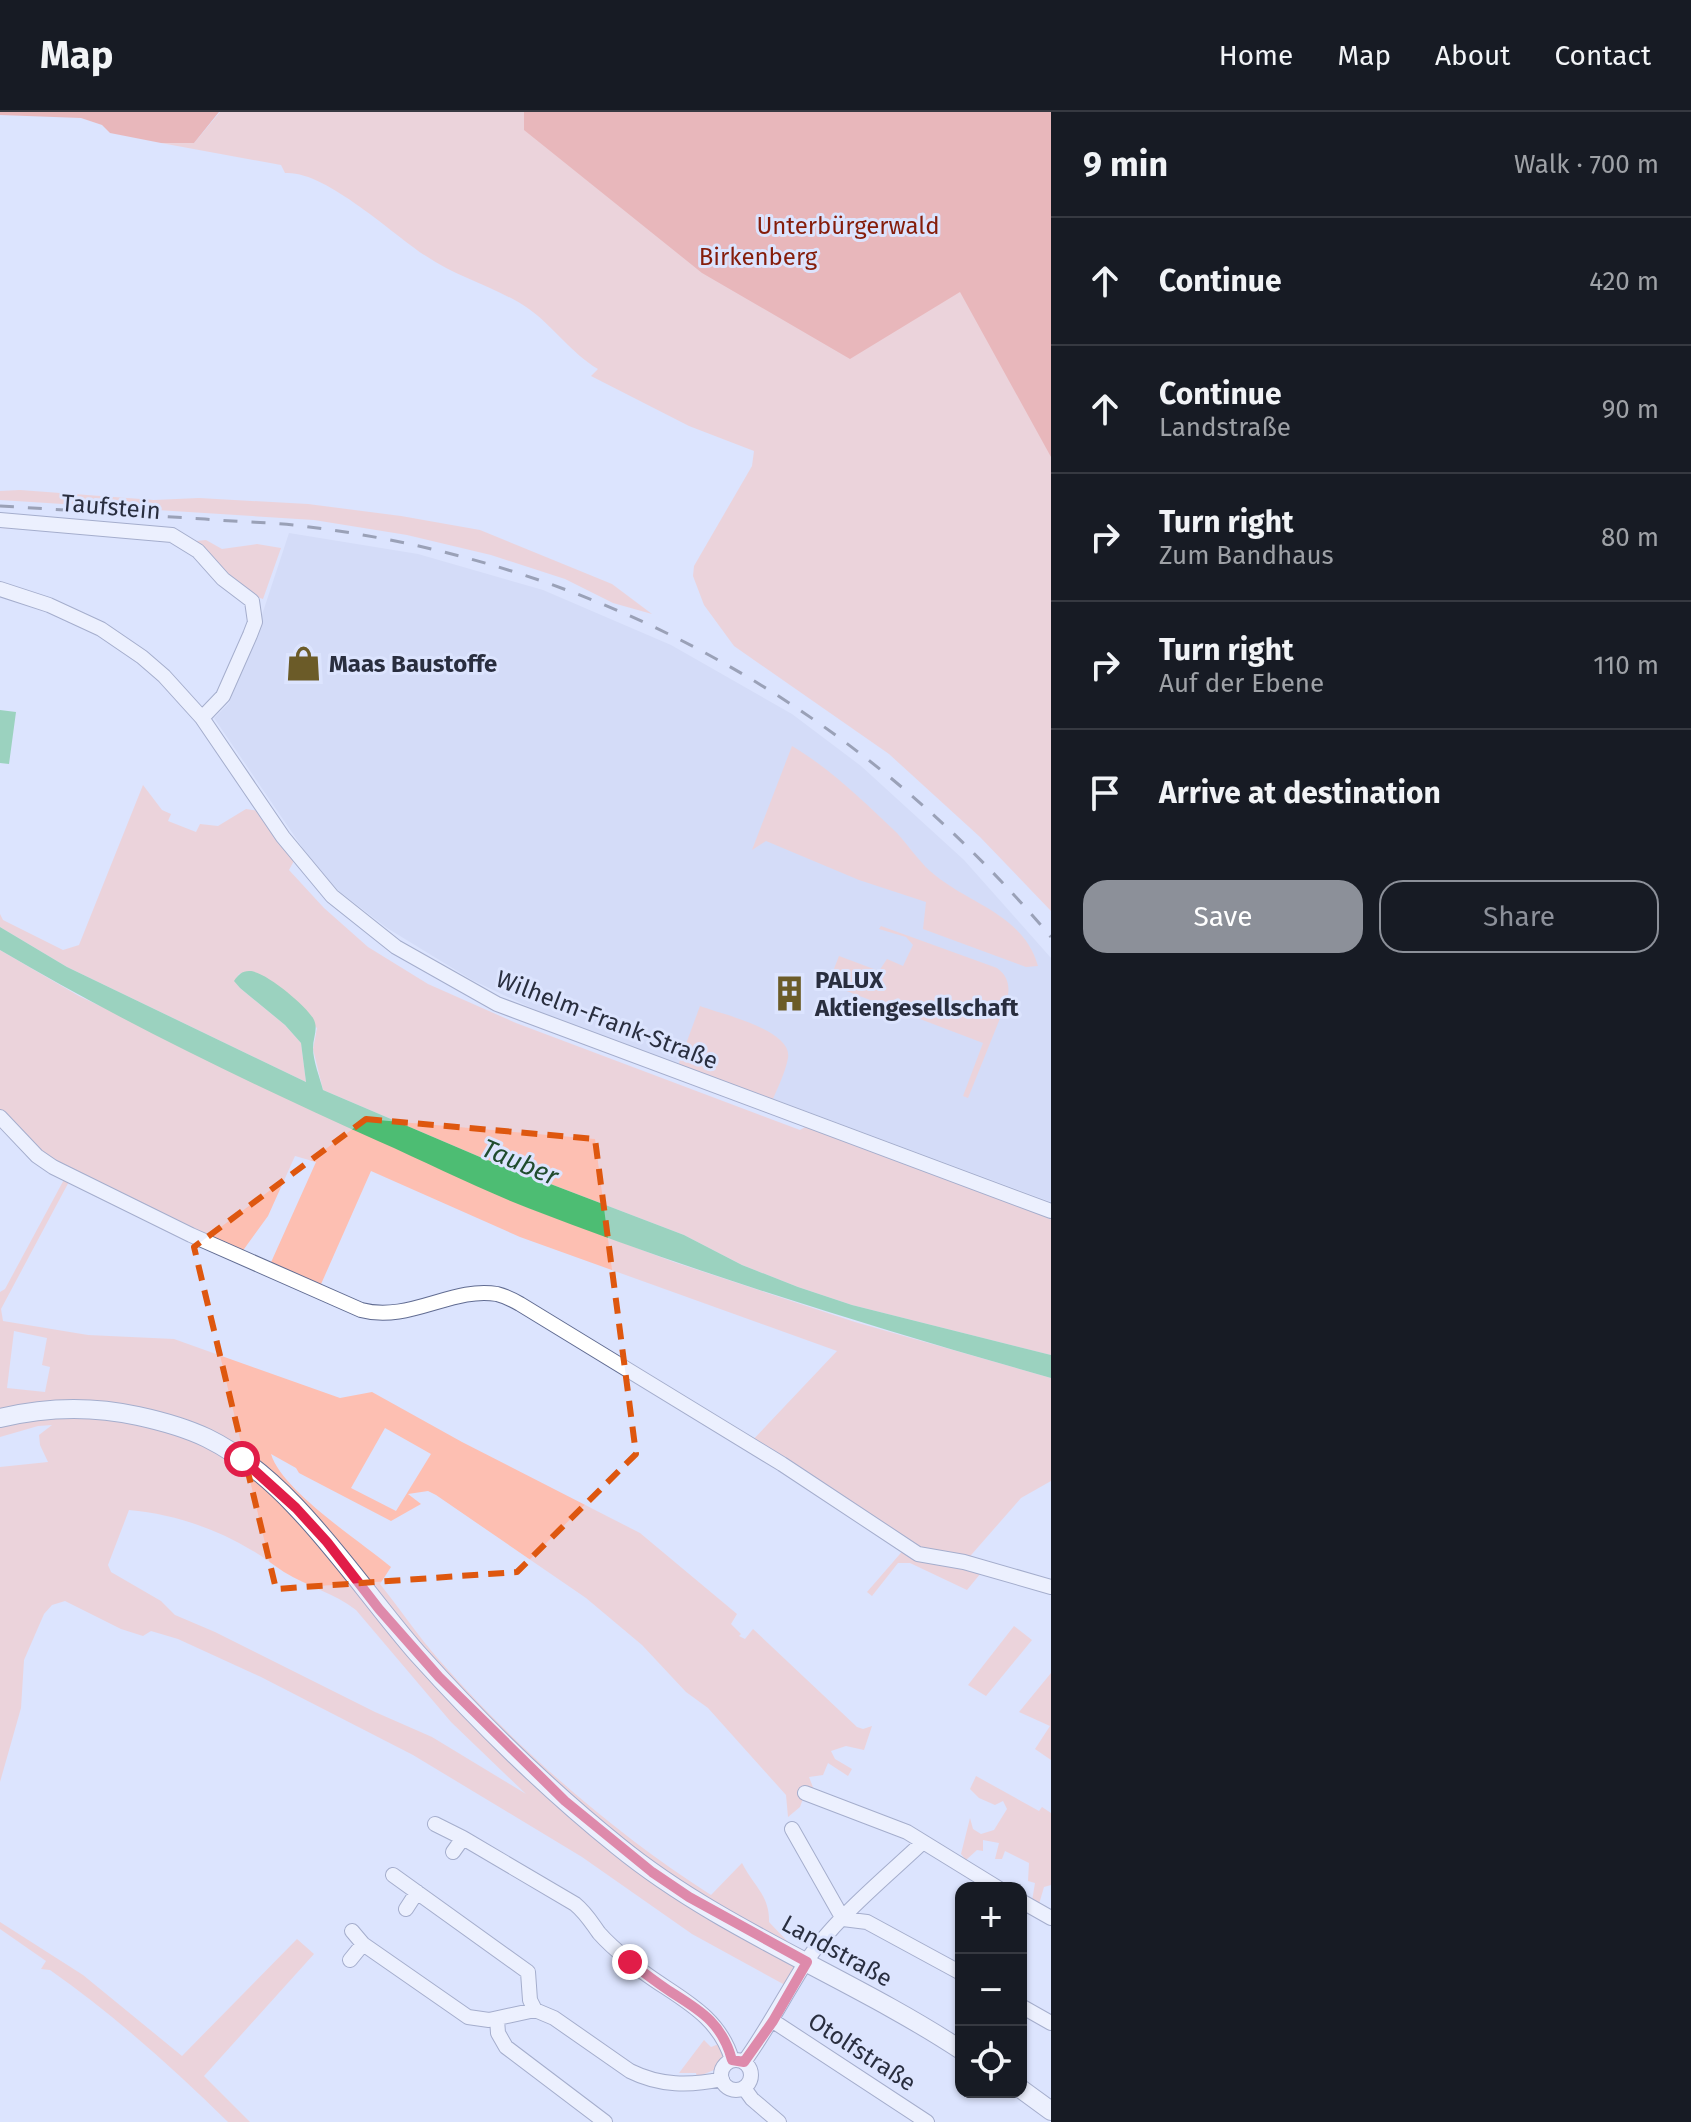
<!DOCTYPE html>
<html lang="en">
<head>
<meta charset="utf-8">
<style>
	:root { --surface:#171b24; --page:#242831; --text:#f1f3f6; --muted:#9ea1a6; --line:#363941; --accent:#8c9099 }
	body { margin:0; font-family:"Fira Sans",sans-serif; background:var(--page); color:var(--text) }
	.controls { position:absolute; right:24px; bottom:24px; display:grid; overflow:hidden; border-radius:16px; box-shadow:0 2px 6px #0004 }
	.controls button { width:72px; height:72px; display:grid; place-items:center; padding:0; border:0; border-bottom:2px solid var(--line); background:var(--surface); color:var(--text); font:40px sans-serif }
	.stop { position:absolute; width:24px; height:24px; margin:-18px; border:6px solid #e11d48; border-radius:50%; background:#fff }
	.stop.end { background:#e11d48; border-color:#fff; box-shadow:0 2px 8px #0008 }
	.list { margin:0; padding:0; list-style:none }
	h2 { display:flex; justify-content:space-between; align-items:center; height:104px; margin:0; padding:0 32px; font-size:34px }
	h2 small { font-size:26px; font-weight:400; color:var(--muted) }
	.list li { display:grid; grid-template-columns:52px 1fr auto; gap:24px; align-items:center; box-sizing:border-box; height:128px; padding:0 32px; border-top:2px solid var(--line) }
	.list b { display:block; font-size:30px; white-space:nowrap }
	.list p { margin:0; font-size:26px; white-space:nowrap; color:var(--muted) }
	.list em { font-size:26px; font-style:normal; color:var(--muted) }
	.actions { display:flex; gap:16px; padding:24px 32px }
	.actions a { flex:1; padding:18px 0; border:2px solid var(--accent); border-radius:24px; text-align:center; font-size:28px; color:var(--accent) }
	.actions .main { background:var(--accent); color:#fff }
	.icon { flex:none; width:44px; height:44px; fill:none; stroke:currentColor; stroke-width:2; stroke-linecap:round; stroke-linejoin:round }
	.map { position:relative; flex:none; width:1051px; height:2010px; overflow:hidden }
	header { display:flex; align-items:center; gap:48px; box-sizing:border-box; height:112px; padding:0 40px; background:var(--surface); border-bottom:2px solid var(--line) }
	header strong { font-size:38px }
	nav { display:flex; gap:44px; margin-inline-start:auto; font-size:28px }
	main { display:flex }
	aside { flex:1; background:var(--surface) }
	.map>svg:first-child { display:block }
</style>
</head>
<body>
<header>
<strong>Map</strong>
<nav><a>Home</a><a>Map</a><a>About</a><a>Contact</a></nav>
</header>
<main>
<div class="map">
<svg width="1051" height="2010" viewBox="0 0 1051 2010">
	<rect width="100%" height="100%" fill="#dce4fe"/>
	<path fill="#cad3f1" d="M 289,421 L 418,442 L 543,478 L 671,533 L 792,602 L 861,654 L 964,748 L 1051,846 L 1051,1090 L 542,901 L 472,868 L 387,816 L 336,777 L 317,757 L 214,606 L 229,591 L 258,515 Z"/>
	<path fill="#fdbfb2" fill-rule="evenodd" d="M 220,0 L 754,0 L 942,120 L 1051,298 L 1051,799 L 980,725 L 889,642 L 734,534 L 704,493 L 693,464 L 694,454 L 752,354 L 754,339 L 689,314 L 591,264 L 598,257 C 571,241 554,215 529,197 C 497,175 458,166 426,144 C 392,122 325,58 285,61 L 281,53 L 161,31 L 194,31 Z
		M 20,378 L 154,388 L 199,386 L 308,392 L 401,404 L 480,418 L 612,472 L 652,502 L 613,491 L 565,467 L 491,443 L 407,423 L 314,408 L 0,388 L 0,379 Z
		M 0,408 L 171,423 L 186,430 L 206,428 L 222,437 L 257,432 L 281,436 L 263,487 L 238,479 L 211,462 L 194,440 L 169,426 L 0,416 Z
		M 792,634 C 831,657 864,690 897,721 C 908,733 918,748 930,759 C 967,792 1023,801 1038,854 L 1026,855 L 923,817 L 926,790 L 859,768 L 766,729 L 752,738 Z
		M 143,673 L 162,698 L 171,702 L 168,709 L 196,720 L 200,712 L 218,714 L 246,697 L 266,700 L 297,743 L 289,758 L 324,796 L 368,835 L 428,872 L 516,911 L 800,1018 L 814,1010 L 1051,1099 L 1051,1243 L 852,1193 L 798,1175 L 742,1153 L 684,1123 L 480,1045 L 323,978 L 313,937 L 317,916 L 250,859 L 239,862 L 235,869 L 240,876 L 285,913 L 301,931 L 306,970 L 67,855 L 0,815 L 0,802 L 3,808 L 63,838 L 79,833 Z
		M 881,814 L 997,856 C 1009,865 1010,875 1007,889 L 968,986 L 963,984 L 983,931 L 828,872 L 839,844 L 879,859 L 887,847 L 903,854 L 913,833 L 906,825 L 879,817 Z
		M 0,838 L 79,884 L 524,1094 L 674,1150 L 855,1210 L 1051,1266 L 1051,1369 L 1021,1386 L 965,1450 L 985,1456 L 967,1478 L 910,1451 L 898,1451 L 872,1484 L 867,1480 L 906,1435 L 749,1332 L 837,1239 L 520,1125 L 371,1059 L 318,1179 L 268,1157 L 316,1050 L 295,1044 L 268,1104 L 239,1144 L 72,1064 L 1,1197 L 3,1209 L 88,1223 L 174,1227 L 340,1286 L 372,1280 L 462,1330 L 640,1421 L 737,1502 L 731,1512 L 741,1522 L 739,1524 L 745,1527 L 753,1517 L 857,1615 L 863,1617 L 872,1614 L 864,1638 L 846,1634 L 831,1639 L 835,1647 L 852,1657 L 848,1664 L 828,1651 L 823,1663 L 809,1665 L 814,1678 L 805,1681 L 800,1695 L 788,1705 L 786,1683 L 708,1596 L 686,1580 L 642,1533 L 586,1486 L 436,1383 L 428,1379 L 408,1382 L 421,1392 L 391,1409 L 299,1361 L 296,1356 L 271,1342 C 282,1379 360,1429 391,1455 L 380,1472 C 400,1497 418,1524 440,1549 C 519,1638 611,1719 711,1783 L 742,1751 C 753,1773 770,1784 769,1810 L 807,1850 L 785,1873 L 692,1822 L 582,1745 L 413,1643 L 261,1565 L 178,1527 L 151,1519 L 143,1524 L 121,1517 L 65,1489 L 52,1493 L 44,1502 L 24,1548 L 21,1596 L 0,1670 L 0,1355 L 48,1350 L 40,1333 L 39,1323 L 52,1313 L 38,1314 L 0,1325 L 0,1180 L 5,1177 L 67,1062 L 0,1005 ZM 14,1219 L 47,1226 L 42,1253 L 50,1255 L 45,1280 L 7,1276 ZM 385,1316 L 431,1342 L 396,1399 L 351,1376 ZM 129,1398 C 173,1402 215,1416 253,1439 C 264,1445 273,1453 284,1460 C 307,1474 334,1481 356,1498 L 451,1610 L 526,1682 L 432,1625 L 375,1600 L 215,1520 L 175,1503 L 161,1489 L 111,1460 L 108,1453 Z
		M 700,894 C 721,902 793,918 788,946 C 785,962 776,979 770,994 L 676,959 Z
		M 1014,1514 L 1032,1528 L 986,1584 L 968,1573 Z
		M 1051,1561 L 1051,1648 L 1035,1637 L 1050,1614 L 1019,1600 Z
		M 976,1664 L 1039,1699 L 1042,1695 L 1051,1701 L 1051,1773 L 1044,1775 L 1039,1792 L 1048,1797 L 1031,1795 L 1035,1771 L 1028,1769 L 1029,1751 L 1005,1739 L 1002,1747 L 995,1747 L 999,1731 L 983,1728 L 983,1739 L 977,1738 L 966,1748 L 961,1742 L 970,1706 L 973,1717 L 981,1722 L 994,1718 L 1007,1697 L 1003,1689 L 995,1693 L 979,1686 L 970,1677 Z
		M 0,1810 L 83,1863 L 182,1944 L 297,1827 L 314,1842 L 204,1964 L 250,2010 L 228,2010 C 172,1955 114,1903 50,1858 L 41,1857 L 46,1849 L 0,1817 Z
		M 704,1928 L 711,1935 L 719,1932 L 723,1945 L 714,1958 L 697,1965 L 696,1961 L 679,1961 Z"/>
	<path fill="#f7826c" d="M 0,0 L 219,0 L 194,31 L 161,31 L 110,21 L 102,13 L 81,6 L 0,3 Z
		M 524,0 L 1051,0 L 1051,345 L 960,180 L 850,247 L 702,161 L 524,18 Z"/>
	<path fill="#4dbd73" d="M 0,598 L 16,600 L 9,652 L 0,651 Z
		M 0,815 L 67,855 L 306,970 L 301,931 L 285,913 L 240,876 L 234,869 C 238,863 242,859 249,859 C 264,858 305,893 313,906 C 319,916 313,925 313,936 C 313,949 320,966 323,978 L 480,1045 L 684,1123 L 742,1153 L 798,1175 L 852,1193 L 1051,1243 L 1051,1266 C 874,1216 699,1162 528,1096 C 477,1076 428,1051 378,1029 C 249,971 122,910 0,838 Z"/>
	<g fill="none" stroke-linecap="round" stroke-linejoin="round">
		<defs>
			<path id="minor" d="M 0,408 L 172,423 L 198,439 L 223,467 L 252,489 L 255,510 L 250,523 L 223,584 L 202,606
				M 0,477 L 49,493 L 101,517 L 142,545 L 164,564 L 202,606 L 283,725 L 332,784 L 396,835 L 497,892 L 1051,1099
				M 0,1005 L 37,1044 L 53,1055 L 191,1123 L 361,1198 C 409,1211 453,1174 497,1182 C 505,1184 513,1188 520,1192 L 782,1352 L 918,1442 L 964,1450 L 1051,1475
				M 805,1681 L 907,1720 L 998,1776
				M 435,1712 L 463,1726
				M 792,1717 L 843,1807 L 867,1810 L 961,1861
				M 453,1740 L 463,1726 L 575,1792 C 586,1801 591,1810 599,1821 C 607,1830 617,1839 627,1847 C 664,1881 717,1895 732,1948
				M 393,1763 L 528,1860 L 530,1888 L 535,1898 L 554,1906 L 630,1959 C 660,1974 690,1974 722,1967
				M 1021,1789 L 1051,1806
				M 406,1797 L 417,1780
				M 352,1819 L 363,1832 L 468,1905 L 489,1908 L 535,1898
				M 350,1848 L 363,1832
				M 1021,1894 L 1051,1911
				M 497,1907 L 498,1921 L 506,1935 L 605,2010
				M 773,1909 L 927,2010
				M721 1963a15 15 0 1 1 30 0a15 15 0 1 1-30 0Z
				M 744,1950 C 767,1918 785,1883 806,1850 C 833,1808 886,1765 923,1730
				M 744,1976 L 752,1987 L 779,2010"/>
			<path id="major" d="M 0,1306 C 45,1295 93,1294 138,1304 C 161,1309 186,1316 207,1326 C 293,1368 355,1470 417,1541 C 479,1610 546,1676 618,1734 C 721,1818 850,1865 961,1938
				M 1021,1977 L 1051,1999"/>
		</defs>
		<use href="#minor" stroke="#616c92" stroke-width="16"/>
		<use href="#major" stroke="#616c92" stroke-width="20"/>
		<use href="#minor" stroke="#fff" stroke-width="14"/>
		<use href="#major" stroke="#fff" stroke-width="18"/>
		<path stroke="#4a5063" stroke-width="3" stroke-dasharray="14 14" stroke-linecap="butt" d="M 0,394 C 68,398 137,403 205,407 C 237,410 270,410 302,414 C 601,450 857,595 1051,825"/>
	</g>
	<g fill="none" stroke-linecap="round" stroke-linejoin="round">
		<path stroke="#e11d48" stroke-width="10" d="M 242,1347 L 296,1396 L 327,1430 L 379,1497 L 439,1565 L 565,1689 L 652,1760 L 689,1785 L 807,1850 L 773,1909 L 744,1950 L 732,1948 C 722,1911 701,1899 671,1880 C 657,1871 643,1860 630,1850"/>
	</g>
	<path d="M0 0H1051V2010H0ZM 366,1007 L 595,1027 L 636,1342 L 517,1460 L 276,1477 L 194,1135 Z" fill="#dce4fe" fill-opacity=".55" fill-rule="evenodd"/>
	<path fill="none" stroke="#de570f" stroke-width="6" stroke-dasharray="16 10" stroke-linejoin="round" d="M 366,1007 L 595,1027 L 636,1342 L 517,1460 L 276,1477 L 194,1135 Z"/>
	<defs>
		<symbol id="shop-bare" viewBox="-9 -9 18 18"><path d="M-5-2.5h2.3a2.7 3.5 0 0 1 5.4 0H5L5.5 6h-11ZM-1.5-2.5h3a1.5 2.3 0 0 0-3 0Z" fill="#6b5b28" stroke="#dce4fe" stroke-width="2.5" paint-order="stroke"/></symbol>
		<symbol id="building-bare" viewBox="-9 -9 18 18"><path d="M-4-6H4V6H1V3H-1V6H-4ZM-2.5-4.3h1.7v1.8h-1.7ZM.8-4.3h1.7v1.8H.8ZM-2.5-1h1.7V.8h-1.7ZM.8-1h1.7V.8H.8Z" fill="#6b5b28" stroke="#dce4fe" stroke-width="2.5" paint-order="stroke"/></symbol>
	</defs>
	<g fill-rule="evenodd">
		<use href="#shop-bare" x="278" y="526" width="51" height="51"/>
		<use href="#building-bare" x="764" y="856" width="51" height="51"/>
	</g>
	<g text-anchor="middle" stroke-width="6" stroke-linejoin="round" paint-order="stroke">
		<g font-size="24" fill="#851d0b" stroke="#dce4fe">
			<text x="848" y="122">Unterbürgerwald</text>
			<text x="758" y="153">Birkenberg</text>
		</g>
		<g font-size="24" fill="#292e3f" stroke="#dce4fe">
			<text transform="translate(111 395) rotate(5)" y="8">Taufstein</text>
			<text transform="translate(607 908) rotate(21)" y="8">Wilhelm-Frank-Straße</text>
			<text transform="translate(837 1839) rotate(29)" y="8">Landstraße</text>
			<text transform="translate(862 1940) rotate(33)" y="8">Otolfstraße</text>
		</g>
		<g font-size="24" font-weight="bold" fill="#292e3f" stroke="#dce4fe" text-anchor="start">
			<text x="329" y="560">Maas Baustoffe</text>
			<text x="815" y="876">PALUX<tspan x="815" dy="28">Aktiengesellschaft</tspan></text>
		</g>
		<g font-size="26" font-style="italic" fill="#204c2e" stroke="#dce4fe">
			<text transform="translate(520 1050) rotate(23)" y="9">Tauber</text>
		</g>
	</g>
</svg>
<div class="controls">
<button>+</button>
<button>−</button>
<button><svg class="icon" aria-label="locate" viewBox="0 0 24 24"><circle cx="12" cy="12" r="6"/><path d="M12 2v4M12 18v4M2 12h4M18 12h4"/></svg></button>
</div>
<div class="stop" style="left:242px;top:1347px"></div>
<div class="stop end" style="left:630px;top:1850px"></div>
</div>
<aside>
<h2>9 min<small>Walk · 700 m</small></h2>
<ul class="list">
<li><svg class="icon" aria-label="ahead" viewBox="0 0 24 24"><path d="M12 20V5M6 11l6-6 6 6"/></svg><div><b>Continue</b></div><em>420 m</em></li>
<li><svg class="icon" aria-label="ahead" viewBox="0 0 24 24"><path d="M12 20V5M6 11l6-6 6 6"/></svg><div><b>Continue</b><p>Landstraße</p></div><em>90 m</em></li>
<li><svg class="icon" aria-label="right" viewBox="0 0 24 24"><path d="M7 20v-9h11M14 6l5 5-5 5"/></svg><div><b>Turn right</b><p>Zum Bandhaus</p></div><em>80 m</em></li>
<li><svg class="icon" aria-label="right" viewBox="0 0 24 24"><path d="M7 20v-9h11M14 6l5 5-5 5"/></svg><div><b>Turn right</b><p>Auf der Ebene</p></div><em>110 m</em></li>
<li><svg class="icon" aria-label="arrive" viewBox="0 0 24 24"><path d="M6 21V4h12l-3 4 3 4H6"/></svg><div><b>Arrive at destination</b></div></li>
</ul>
<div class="actions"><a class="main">Save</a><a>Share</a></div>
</aside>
</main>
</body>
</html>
